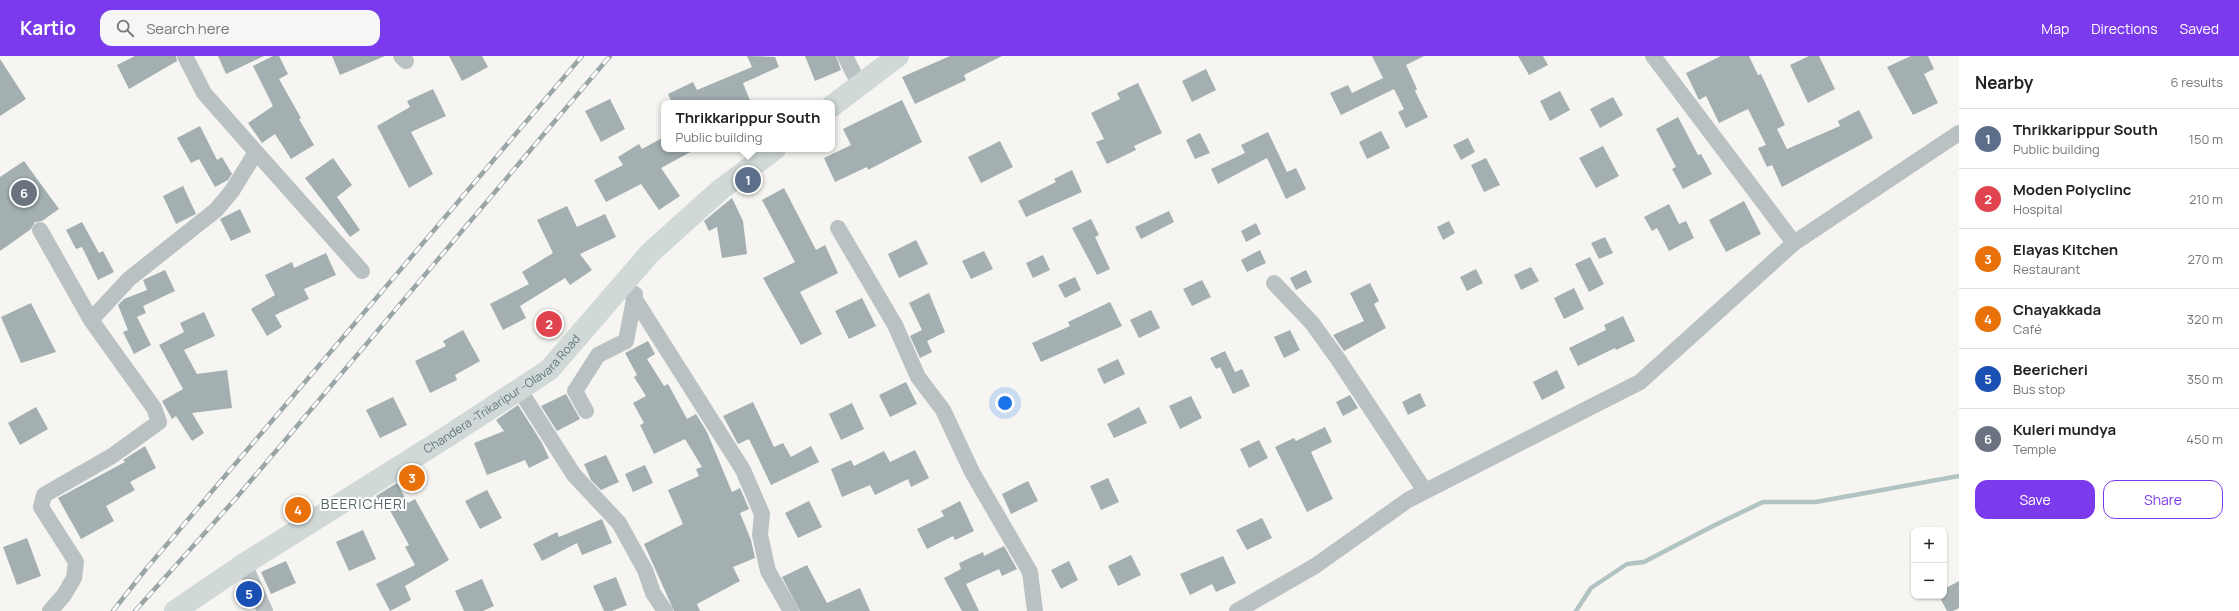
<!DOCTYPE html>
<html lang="en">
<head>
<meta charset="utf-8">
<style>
	:root { --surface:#fff; --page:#f6f6f6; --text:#222; --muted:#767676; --line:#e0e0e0; --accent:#7c3aed }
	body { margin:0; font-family:Manrope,sans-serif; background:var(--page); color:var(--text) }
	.controls { position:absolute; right:12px; bottom:12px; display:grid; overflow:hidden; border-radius:8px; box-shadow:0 1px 3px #0004 }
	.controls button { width:36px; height:36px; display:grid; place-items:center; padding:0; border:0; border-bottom:1px solid var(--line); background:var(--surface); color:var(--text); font:20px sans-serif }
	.you { position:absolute; left:1005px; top:347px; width:14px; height:14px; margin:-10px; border:3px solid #fff; border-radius:50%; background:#1a73e8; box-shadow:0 0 0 6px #1a73e833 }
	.badge { display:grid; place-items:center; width:26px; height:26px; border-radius:50%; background:var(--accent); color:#fff; font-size:13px; font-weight:700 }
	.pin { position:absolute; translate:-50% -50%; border:2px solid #fff; box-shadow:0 1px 4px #0006 }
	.popup { position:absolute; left:661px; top:44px; width:174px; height:52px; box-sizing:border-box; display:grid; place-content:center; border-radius:8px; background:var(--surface); filter:drop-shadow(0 1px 3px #0005); font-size:13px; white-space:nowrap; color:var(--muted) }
	.popup b { font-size:15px; color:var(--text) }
	.popup::after { content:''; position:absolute; left:50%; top:100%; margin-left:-8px; border:8px solid transparent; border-top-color:var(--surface) }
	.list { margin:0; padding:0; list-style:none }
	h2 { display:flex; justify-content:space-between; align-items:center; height:52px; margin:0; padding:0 16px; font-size:17px }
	h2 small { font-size:13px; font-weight:400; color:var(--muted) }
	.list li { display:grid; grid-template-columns:26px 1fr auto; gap:12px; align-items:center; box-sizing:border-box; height:60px; padding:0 16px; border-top:1px solid var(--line) }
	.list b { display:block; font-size:15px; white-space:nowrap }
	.list p { margin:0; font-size:13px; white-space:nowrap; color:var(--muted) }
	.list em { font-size:13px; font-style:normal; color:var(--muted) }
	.actions { display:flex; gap:8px; padding:12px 16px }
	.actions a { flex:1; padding:9px 0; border:1px solid var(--accent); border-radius:12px; text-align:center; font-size:14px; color:var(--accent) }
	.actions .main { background:var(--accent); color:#fff }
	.icon { flex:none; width:22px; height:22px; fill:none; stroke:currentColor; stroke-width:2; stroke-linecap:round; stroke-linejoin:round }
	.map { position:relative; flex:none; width:1959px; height:555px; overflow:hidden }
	header { display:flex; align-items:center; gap:24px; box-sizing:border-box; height:56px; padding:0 20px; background:var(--accent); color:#fff }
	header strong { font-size:19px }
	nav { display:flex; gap:22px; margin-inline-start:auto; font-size:14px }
	.search { width:280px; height:36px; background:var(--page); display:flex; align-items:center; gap:10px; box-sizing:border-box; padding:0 14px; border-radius:12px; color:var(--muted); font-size:15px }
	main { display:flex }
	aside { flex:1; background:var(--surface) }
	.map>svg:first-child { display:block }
</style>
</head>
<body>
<header>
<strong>Kartio</strong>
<div class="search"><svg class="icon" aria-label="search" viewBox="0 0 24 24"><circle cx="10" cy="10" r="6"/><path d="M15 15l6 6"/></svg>Search here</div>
<nav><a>Map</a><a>Directions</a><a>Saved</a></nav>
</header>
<main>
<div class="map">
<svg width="1959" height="555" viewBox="0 0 1959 555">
	<rect width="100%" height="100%" fill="#f6f5f2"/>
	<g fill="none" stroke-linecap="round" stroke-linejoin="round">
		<path stroke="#b1c3c2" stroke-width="4.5" d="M 1576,555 L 1591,532 L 1627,508 L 1644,506 L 1713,470 L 1763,446 L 1816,446 L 1959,420"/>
	</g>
	<path fill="#a3afb1" d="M 135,0 L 176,0 L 177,5 L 129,33 L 117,9 Z
		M 218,0 L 264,0 L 226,18 Z
		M 273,0 L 279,0 L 288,18 L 279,23 L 301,62 L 299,63 L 314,89 L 291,103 L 275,78 L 262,87 L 248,67 L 273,50 L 253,10 Z
		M 332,0 L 385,0 L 340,19 Z
		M 449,0 L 482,0 L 488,11 L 462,25 Z
		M 747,0 L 775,1 L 779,11 L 743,27 L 751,47 L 672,47 L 668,38 L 693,26 L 697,34 L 752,11 Z
		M 805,0 L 836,0 L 841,14 L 815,25 Z
		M 950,0 L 1002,0 L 964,19 L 966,24 L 915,48 L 902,21 Z
		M 1372,0 L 1424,0 L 1406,9 L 1417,33 L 1415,35 L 1428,61 L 1406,72 L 1398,56 L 1404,53 L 1394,33 L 1341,59 L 1330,37 L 1348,29 L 1352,37 L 1383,22 Z
		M 1518,0 L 1543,0 L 1548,9 L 1529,19 Z
		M 1721,0 L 1749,0 L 1758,19 L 1761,18 L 1785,69 L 1777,73 L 1787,93 L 1840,70 L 1838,65 L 1859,54 L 1873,82 L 1782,131 L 1772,109 L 1767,111 L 1758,92 L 1766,89 L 1748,53 L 1719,67 L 1706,40 L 1699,44 L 1686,17 Z
		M 1809,0 L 1819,0 L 1835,33 L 1808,47 L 1790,9 Z
		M 1911,0 L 1928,0 L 1934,13 L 1924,18 L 1938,47 L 1913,59 L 1887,11 Z
		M 0,3 L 26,43 L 0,60 Z
		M 1206,13 L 1216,34 L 1192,46 L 1182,25 Z
		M 1138,27 L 1162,77 L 1134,90 L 1136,94 L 1107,108 L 1096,86 L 1104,83 L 1091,57 L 1120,43 L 1117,37 Z
		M 433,33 L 446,60 L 411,76 L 433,118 L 409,132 L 377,70 L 410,51 L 407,45 Z
		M 1560,35 L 1570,54 L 1550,65 L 1540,45 Z
		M 1613,41 L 1623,59 L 1600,72 L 1590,53 Z
		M 610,43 L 625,73 L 601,86 L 585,55 Z
		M 902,44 L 922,86 L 868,114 L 867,111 L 835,126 L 824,102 L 851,89 L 843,73 Z
		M 1678,61 L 1698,99 L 1701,98 L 1712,118 L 1683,133 L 1672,113 L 1676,111 L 1656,73 Z
		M 200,70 L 217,104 L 222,101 L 232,118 L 228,124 L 215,131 L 199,103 L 191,107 L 177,82 Z
		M 1381,75 L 1390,92 L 1367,103 L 1359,86 Z
		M 1268,76 L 1287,116 L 1296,112 L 1306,133 L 1286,143 L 1267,102 L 1218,128 L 1211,113 L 1245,97 L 1241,89 Z
		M 1200,77 L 1210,97 L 1195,103 L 1186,84 Z
		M 664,81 L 664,93 L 696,93 L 661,112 L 680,140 L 659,154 L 641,128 L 606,146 L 594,124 L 623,109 L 618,101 L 639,88 L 642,93 Z
		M 1468,82 L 1475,96 L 1461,104 L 1453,89 Z
		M 1000,85 L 1013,111 L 981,127 L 968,101 Z
		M 1603,90 L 1619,120 L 1596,132 L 1579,102 Z
		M 333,102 L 352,129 L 337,141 L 360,174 L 350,181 L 305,122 Z
		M 1486,102 L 1500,129 L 1484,136 L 1471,109 Z
		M 24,105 L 59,153 L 42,165 L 35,166 L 31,173 L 0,195 L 0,121 Z
		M 1072,114 L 1082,136 L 1026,161 L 1018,145 L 1056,126 L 1054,123 Z
		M 183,130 L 196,158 L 176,168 L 163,140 Z
		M 784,132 L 816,194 L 825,189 L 838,217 L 800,236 L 822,278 L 801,289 L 763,222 L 795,206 L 762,144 Z
		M 732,142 L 743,165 L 747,198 L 722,202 L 717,171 L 709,175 L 704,165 Z
		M 1744,145 L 1761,178 L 1726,196 L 1709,164 Z
		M 1669,148 L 1679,168 L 1686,165 L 1694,182 L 1669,195 L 1657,172 L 1652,175 L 1644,161 Z
		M 567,150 L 577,171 L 605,158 L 616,181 L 580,198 L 592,214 L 570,229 L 565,222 L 520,250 L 526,262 L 503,274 L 490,248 L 529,228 L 522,216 L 553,197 L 537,164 Z
		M 240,153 L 251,176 L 231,185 L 220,163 Z
		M 1169,155 L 1174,166 L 1141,183 L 1135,171 Z
		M 1091,163 L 1099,179 L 1095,181 L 1110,213 L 1097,219 L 1072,172 Z
		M 1449,165 L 1455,177 L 1443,184 L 1437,171 Z
		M 82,166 L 99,197 L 103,195 L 114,216 L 98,224 L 82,191 L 76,193 L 66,174 Z
		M 1256,167 L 1261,178 L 1246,186 L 1241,175 Z
		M 1605,181 L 1613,197 L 1599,203 L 1591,187 Z
		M 916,184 L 928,208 L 899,222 L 888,198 Z
		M 1260,194 L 1266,207 L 1247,216 L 1241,204 Z
		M 984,195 L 993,213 L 971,223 L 962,205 Z
		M 326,197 L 336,219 L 304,233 L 309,243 L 275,259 L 282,271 L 267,280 L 251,253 L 275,239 L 265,219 L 292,206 L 294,212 Z
		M 1043,199 L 1050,214 L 1033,222 L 1026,207 Z
		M 1590,201 L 1604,228 L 1589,236 L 1575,208 Z
		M 1531,211 L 1539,225 L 1521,234 L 1514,219 Z
		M 1476,213 L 1483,227 L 1467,235 L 1460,221 Z
		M 165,214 L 175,235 L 143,250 L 146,257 L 137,261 L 151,289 L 134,298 L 123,276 L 128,274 L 118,249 L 124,243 L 147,234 L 143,224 Z
		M 1306,214 L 1312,226 L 1296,234 L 1290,222 Z
		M 1075,221 L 1081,234 L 1065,242 L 1058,229 Z
		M 1202,224 L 1211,241 L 1192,250 L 1183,233 Z
		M 1370,227 L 1379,245 L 1374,248 L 1386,272 L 1344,295 L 1333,279 L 1364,265 L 1350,237 Z
		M 1574,232 L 1584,253 L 1564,263 L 1554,242 Z
		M 929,237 L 945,276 L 927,285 L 932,296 L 920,302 L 910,280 L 922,274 L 909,247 Z
		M 862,242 L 876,270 L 849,283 L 835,255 Z
		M 1110,246 L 1122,270 L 1041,306 L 1032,287 L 1070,270 L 1068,266 Z
		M 31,247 L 56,296 L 21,307 L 1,261 Z
		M 1151,254 L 1160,272 L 1139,282 L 1130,264 Z
		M 204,256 L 215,280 L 184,294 L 197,318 L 227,314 L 232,352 L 192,357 L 204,377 L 192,385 L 176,360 L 172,363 L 162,345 L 183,333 L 159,289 L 184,276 L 180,267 Z
		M 1623,260 L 1635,285 L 1616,294 L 1615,292 L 1578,310 L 1569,292 L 1606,274 L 1604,269 Z
		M 463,274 L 480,305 L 455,319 L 457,324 L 430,337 L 415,305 L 446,290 L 443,285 Z
		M 1290,274 L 1300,294 L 1284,302 L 1274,281 Z
		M 648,285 L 655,298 L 647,303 L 664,330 L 668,328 L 687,363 L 696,358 L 707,376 L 732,436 L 740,432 L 749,453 L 740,457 L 751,484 L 755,502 L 733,511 L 740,525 L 697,548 L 700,555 L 674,555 L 644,488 L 683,468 L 668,434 L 699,420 L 696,413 L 702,411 L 685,383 L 654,398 L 640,369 L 644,367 L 633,347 L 646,340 L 634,321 L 637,319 L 625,297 Z
		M 1225,295 L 1235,316 L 1242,313 L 1250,330 L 1233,338 L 1220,311 L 1216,313 L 1210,302 Z
		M 1118,303 L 1125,318 L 1104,328 L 1097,313 Z
		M 1557,314 L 1565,332 L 1542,344 L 1533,326 Z
		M 906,326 L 917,348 L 890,361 L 879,339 Z
		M 1420,337 L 1426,350 L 1408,359 L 1402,346 Z
		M 566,338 L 580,363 L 557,375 L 541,350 Z
		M 1350,339 L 1358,352 L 1343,360 L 1336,346 Z
		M 1191,340 L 1202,362 L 1180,373 L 1169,350 Z
		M 393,341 L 407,369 L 380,382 L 366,354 Z
		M 753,346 L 774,391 L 783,387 L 791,401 L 811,390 L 819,406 L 771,429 L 749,383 L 738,388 L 723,360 Z
		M 852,347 L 864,373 L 841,384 L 829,358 Z
		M 518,349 L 542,387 L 549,402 L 529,412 L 525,404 L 487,419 L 474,387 L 504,375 L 496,364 Z
		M 36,351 L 48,373 L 20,389 L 8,367 Z
		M 1139,351 L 1147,367 L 1114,382 L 1107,368 Z
		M 1325,371 L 1332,386 L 1311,396 L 1333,443 L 1307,456 L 1275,391 L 1294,382 L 1296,385 Z
		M 1259,384 L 1268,402 L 1249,412 L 1240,393 Z
		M 145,390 L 156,412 L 130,426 L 135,434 L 106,450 L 114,465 L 81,483 L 58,442 L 125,406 L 123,404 Z
		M 915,394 L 929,422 L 911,431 L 908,423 L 875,439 L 870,429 L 842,441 L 831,413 L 851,404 L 854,410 L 884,395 L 890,406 Z
		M 606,399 L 619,426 L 601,434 L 591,424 L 584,408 Z
		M 645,409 L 653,427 L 633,436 L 625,418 Z
		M 1108,422 L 1119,446 L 1101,454 L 1090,430 Z
		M 1028,425 L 1038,445 L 1011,458 L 1002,438 Z
		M 397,427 L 408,447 L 415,443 L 449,504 L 405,530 L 411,544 L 390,555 L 376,528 L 415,509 L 405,491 L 409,489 L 388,451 L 384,454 L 376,440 Z
		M 487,434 L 502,462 L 480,473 L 465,445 Z
		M 809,445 L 822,471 L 798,482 L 785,457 Z
		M 960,445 L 974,475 L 955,484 L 953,480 L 927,493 L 917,473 L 944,460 L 941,455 Z
		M 1262,462 L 1272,482 L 1247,494 L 1236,474 Z
		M 602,463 L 612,487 L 582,499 L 577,487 L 542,505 L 533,488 L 557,476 L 559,481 Z
		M 363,474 L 376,503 L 349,515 L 336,486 Z
		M 27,482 L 41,520 L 17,529 L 3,491 Z
		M 1004,490 L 1017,513 L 1002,520 L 999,513 L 966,528 L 979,555 L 962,555 L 944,522 L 961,513 L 959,507 L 983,496 L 984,500 Z
		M 1131,499 L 1141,519 L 1118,530 L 1108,510 Z
		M 1223,500 L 1236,527 L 1216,536 L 1212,528 L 1190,539 L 1180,518 Z
		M 286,505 L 296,527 L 271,538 L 261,516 Z
		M 1069,505 L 1078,524 L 1061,533 L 1051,514 Z
		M 807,509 L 827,547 L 860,532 L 870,555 L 800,555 L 782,521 Z
		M 616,521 L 627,549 L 612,555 L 604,555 L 593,530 Z
		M 482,523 L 494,550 L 483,555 L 464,555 L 455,535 Z
		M 1959,525 L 1959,552 L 1953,555 L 1947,555 L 1939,540 L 1944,540 L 1944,533 Z"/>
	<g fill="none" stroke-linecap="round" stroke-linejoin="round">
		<path stroke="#bac1c2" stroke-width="16" d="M 401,0 L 406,5
			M 845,0 L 860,30
			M 1653,0 L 1794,187
			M 256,96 L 362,215
			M 838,172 L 895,269 L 918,321 L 943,354 L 972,416 L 1030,516 L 1035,555
			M 40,174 L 91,264
			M 624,226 L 743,414 L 762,458 L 760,479 L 768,515 L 791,555
			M 1274,227 L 1312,267 L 1338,303 L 1425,435
			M 519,333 L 574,419 L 619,467 L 645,514 L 653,537 L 665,555
			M 586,355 L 575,335 L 598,299 L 626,285 L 635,238
			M 244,508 L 265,555
			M 50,555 L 64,539 L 74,522 L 76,506 L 41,451 L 44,439 L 112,400 L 159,366 L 154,352 L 91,264 L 129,223 L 216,154 L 232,135 L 256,96 L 204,37 L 185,0
			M 1237,555 L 1315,510 L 1408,444 L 1640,326 L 1794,187 L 1959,77"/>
		<g stroke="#d0d8d8" stroke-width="22">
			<path d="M 832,50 L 898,0"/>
			<path id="s1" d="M 175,555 L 244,508 L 445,382 L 549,314 L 650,197 L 720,134 L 775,93"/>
		</g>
		<defs>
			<path id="rail" d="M 113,555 L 146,513 L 582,0
				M 135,555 L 237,441 L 610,0"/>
		</defs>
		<use href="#rail" stroke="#9aa5a7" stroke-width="4.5"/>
		<use href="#rail" stroke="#fff" stroke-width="3" stroke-dasharray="9" stroke-linecap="butt"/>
	</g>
	<g text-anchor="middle" stroke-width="4" stroke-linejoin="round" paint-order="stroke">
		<g font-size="12" fill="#62797c" stroke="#fff">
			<text dy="4" stroke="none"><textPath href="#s1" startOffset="393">Chandera -Trikaripur -Olavara Road</textPath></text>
		</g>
		<g font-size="14" letter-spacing="1" fill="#536567" stroke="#fff">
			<text x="364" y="453">BEERICHERI</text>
		</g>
	</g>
</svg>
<div class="controls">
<button>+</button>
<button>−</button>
</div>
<div class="you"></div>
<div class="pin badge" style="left:748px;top:124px;background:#5c6f8a">1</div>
<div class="popup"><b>Thrikkarippur South</b>Public building</div>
<div class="pin badge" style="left:549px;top:268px;background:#e0444e">2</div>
<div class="pin badge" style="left:412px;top:422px;background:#e8710a">3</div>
<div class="pin badge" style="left:298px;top:454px;background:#e8710a">4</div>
<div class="pin badge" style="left:249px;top:538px;background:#1a4fb4">5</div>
<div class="pin badge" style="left:24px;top:137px;background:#6b7280">6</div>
</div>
<aside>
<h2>Nearby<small>6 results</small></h2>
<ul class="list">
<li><span class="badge" style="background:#5c6f8a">1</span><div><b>Thrikkarippur South</b><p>Public building</p></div><em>150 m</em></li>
<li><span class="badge" style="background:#e0444e">2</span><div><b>Moden Polyclinc</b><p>Hospital</p></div><em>210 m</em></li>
<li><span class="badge" style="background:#e8710a">3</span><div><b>Elayas Kitchen</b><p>Restaurant</p></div><em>270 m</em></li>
<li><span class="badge" style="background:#e8710a">4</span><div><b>Chayakkada</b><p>Café</p></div><em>320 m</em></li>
<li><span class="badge" style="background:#1a4fb4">5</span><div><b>Beericheri</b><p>Bus stop</p></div><em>350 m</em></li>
<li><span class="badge" style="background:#6b7280">6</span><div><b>Kuleri mundya</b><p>Temple</p></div><em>450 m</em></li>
</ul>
<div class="actions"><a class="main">Save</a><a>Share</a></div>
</aside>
</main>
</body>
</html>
